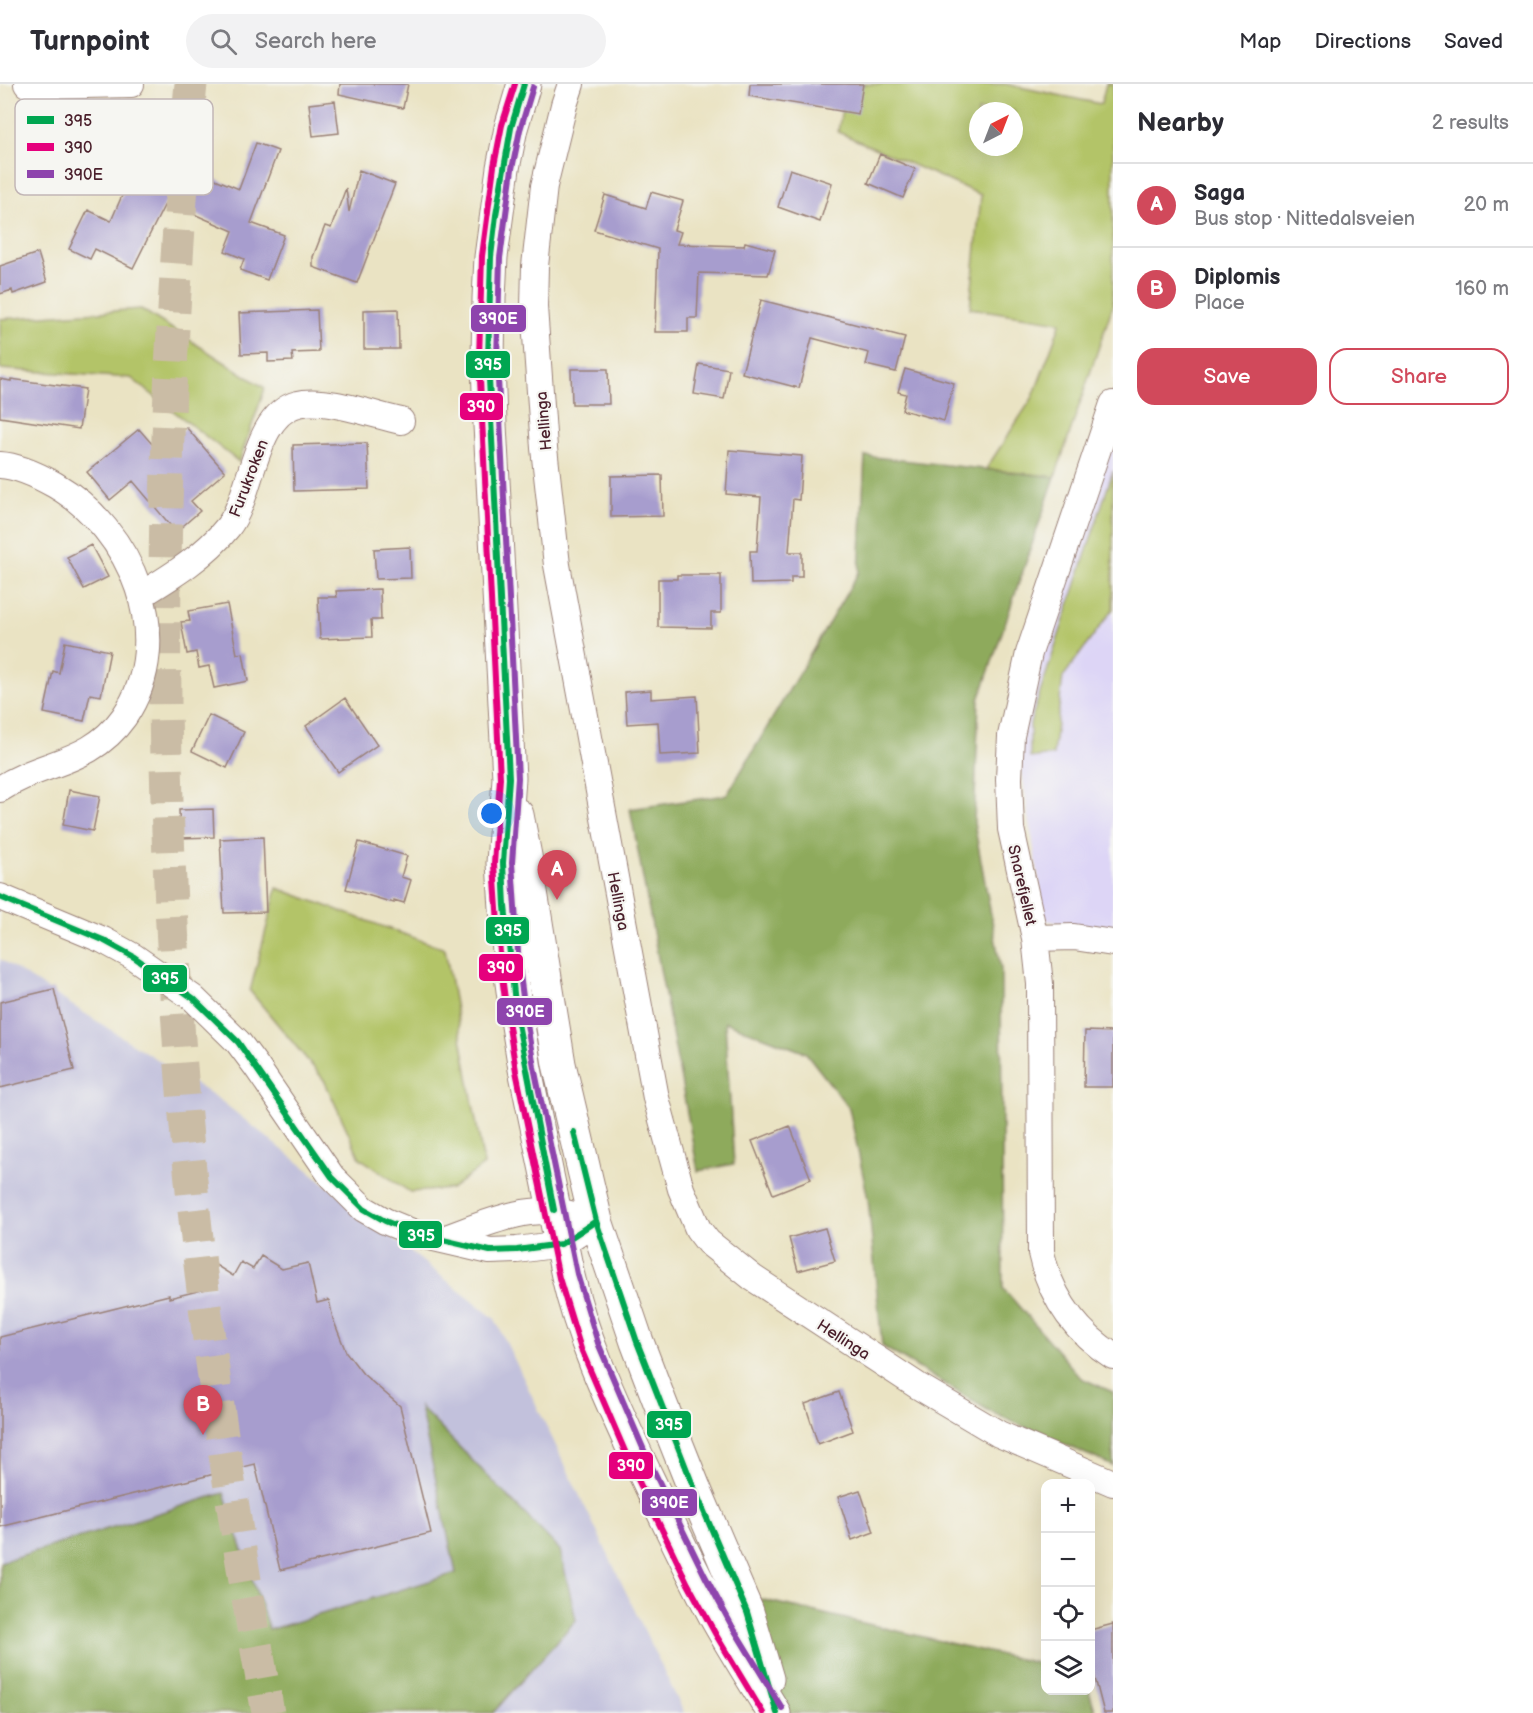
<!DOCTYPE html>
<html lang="en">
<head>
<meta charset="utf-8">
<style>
	:root { --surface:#fff; --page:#f2f2f3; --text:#2b2b33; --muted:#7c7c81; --line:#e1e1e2; --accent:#d1495b }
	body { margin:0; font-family:"Balsamiq Sans",sans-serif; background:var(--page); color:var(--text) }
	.controls { position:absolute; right:18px; bottom:18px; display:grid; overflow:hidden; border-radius:12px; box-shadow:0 6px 24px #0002 }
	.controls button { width:54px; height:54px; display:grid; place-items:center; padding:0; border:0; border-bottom:2px solid var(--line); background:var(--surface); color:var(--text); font:30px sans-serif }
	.compass { position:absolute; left:969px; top:18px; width:54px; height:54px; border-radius:50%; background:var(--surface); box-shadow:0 6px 24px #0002; rotate:42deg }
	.you { position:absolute; left:492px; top:730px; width:21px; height:21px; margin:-15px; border:4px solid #fff; border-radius:50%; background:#1a73e8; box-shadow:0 0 0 9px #1a73e833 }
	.badge { display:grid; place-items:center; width:39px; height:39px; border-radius:50%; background:var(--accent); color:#fff; font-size:20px; font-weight:700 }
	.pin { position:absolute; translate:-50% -50px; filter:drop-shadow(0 2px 3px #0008) }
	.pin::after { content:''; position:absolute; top:32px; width:21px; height:18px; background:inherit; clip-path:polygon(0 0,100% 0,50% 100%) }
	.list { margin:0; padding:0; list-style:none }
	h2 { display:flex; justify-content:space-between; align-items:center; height:78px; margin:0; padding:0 24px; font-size:26px }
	h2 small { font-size:20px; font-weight:400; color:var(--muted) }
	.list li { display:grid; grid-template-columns:39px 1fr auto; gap:18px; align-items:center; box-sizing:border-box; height:84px; padding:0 24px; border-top:2px solid var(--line) }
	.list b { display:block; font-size:22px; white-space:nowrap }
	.list p { margin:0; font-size:20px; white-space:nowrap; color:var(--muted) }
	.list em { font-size:20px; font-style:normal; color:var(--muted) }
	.actions { display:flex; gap:12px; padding:18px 24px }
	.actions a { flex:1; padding:14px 0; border:2px solid var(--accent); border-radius:18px; text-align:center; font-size:21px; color:var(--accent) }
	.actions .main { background:var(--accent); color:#fff }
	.icon { flex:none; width:33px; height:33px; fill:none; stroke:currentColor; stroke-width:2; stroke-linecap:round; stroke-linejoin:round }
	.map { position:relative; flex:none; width:1113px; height:1629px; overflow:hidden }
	header { display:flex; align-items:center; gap:36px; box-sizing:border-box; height:84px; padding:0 30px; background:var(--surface); border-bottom:2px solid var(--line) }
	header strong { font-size:28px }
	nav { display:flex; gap:33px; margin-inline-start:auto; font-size:21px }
	.search { width:420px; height:54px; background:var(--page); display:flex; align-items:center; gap:15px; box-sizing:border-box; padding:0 21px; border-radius:33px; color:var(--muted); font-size:22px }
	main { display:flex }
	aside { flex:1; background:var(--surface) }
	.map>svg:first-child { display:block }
</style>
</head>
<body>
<header>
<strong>Turnpoint</strong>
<div class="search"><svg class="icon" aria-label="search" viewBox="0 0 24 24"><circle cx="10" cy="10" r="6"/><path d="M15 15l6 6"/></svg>Search here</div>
<nav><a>Map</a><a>Directions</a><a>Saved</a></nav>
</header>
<main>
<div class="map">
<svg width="1113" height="1629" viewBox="0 0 1113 1629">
	<rect width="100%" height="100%" fill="#f6f6f2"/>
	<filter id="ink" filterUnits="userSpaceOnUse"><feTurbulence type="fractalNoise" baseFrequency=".0167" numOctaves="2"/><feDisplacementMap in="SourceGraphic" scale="12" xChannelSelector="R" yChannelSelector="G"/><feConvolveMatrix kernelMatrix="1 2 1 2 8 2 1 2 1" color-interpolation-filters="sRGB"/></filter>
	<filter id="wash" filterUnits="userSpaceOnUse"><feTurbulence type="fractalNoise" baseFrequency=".008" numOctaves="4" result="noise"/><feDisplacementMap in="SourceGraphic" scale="24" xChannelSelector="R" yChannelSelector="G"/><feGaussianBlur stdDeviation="1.35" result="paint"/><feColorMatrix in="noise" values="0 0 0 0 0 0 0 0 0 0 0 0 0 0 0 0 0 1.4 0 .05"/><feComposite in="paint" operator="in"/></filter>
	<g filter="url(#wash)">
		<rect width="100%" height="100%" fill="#eae3c3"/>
		<path fill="#ddd5f6" d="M 1113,310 L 1113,850 L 1045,836 L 1015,643 Z"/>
		<path fill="#c2c1dc" d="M 0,875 L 220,1016 L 495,1235 L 684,1629 L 0,1629 Z"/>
		<path fill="#b3c467" stroke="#7e7249" stroke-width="1.5" fill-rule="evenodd" d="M 846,0 L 1005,0 L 1101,20 L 1106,0 L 1113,0 L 1113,221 L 1055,393 L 986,385 L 1033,313 L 1061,238 L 970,224 L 981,111 L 838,48 ZM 978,27 L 1014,27 L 1014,63 L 978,63 Z
			M 141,225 L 265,304 L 239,378 L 131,294 L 0,285 L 0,235 Z
			M 1113,387 L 1113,525 L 1063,593 L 1053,671 L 1030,674 L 1030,639 Z
			M 277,804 L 445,865 L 484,1081 L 451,1105 L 410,1108 L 360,1074 L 324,996 L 250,907 Z"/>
		<path fill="#8eaa5c" stroke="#6c6444" stroke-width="1.5" d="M 865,372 L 1055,393 L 979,616 L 974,739 L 1001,885 L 1003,1204 L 1081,1294 L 1113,1308 L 1113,1382 L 991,1328 L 882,1262 L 868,1115 L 849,1024 L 806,969 L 725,938 L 734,1080 L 698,1087 L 630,725 L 727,711 L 859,488 Z
			M 420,1323 L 560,1466 L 576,1536 L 493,1629 L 0,1629 L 0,1478 L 224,1409 L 269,1546 L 456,1489 Z
			M 699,1501 L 1045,1581 L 1046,1606 L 1089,1607 L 1096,1629 L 762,1629 Z"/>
		<g id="blocks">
			<path fill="#a79dce" d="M 340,0 L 408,0 L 403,24 L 339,10 Z
				M 750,0 L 863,0 L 858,30 L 749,12 Z
				M 335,17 L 339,49 L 313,52 L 309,20 Z
				M 176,49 L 206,62 L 196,87 L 239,105 L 256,59 L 278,67 L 251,139 L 284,151 L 267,196 L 240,186 L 244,175 L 225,167 L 233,147 L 166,118 L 133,184 L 95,165 L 90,175 L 69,165 L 88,126 L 111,137 L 143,63 L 166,73 Z
				M 880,70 L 915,85 L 903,114 L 868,99 Z
				M 790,85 L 832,99 L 820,138 L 778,123 Z
				M 359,86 L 395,100 L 357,199 L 313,183 L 313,173 L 325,142 L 331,144 L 346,104 L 349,128 Z
				M 651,108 L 683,117 L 674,146 L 681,148 L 677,160 L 744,162 L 745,158 L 775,166 L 768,191 L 699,189 L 697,234 L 688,234 L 688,248 L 655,248 L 658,165 L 594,146 L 605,111 L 646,124 Z
				M 38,169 L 47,198 L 13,210 L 12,206 L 0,210 L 0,182 Z
				M 761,216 L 905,253 L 896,288 L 866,281 L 869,269 L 812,254 L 799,304 L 742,289 Z
				M 398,225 L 399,265 L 364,265 L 364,226 Z
				M 317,226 L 319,268 L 292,269 L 293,277 L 268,278 L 268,269 L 241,270 L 239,229 Z
				M 699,280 L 729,285 L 724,315 L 694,310 Z
				M 571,285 L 608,285 L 609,320 L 572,320 Z
				M 905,285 L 954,299 L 944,337 L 902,326 L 906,310 L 898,308 Z
				M 0,295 L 11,297 L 11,295 L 85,305 L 79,345 L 0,333 Z
				M 186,343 L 225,388 L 191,417 L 200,427 L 176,448 L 133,397 L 110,416 L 87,388 L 139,345 L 158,367 Z
				M 367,359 L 369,405 L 294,407 L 293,361 Z
				M 729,366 L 802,372 L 799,416 L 793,415 L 789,468 L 802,468 L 802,493 L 791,493 L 791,499 L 751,500 L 750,467 L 757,467 L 761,413 L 726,410 Z
				M 662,391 L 663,432 L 611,433 L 611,392 Z
				M 91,461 L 108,493 L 84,505 L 67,473 Z
				M 410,463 L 411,494 L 376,495 L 374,465 Z
				M 677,491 L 721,491 L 721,529 L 711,529 L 711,544 L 658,543 L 658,495 L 677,495 Z
				M 380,505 L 381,536 L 371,536 L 372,553 L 320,555 L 318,513 L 337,513 L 336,507 Z
				M 227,520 L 237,570 L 243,569 L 248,597 L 214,604 L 209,582 L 199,584 L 196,568 L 187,570 L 181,538 L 190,537 L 188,527 Z
				M 65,558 L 110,567 L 101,612 L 90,610 L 84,637 L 44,629 L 53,587 L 59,589 Z
				M 651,606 L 651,615 L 697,612 L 700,669 L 660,671 L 658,638 L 627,640 L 625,608 Z
				M 345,614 L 377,661 L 338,688 L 306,642 Z
				M 209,631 L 244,648 L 227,684 L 192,667 Z
				M 69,706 L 100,712 L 93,747 L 63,741 Z
				M 213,725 L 214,753 L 180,754 L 179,726 Z
				M 263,753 L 266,828 L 224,829 L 220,755 Z
				M 359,758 L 407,772 L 401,793 L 411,796 L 404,819 L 394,816 L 394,819 L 346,805 Z
				M 54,905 L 74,986 L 0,1004 L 0,918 Z
				M 1085,947 L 1113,948 L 1113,1003 L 1084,1003 Z
				M 790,1042 L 811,1095 L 773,1110 L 752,1057 Z
				M 825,1144 L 835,1177 L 798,1187 L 789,1154 Z
				M 261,1172 L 282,1185 L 308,1179 L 317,1219 L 329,1216 L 333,1235 L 346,1268 L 363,1290 L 400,1322 L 431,1449 L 280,1486 L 255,1380 L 0,1443 L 0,1253 L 169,1211 L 169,1214 L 215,1203 L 211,1178 L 233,1192 L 241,1178 L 253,1185 Z
				M 839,1308 L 853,1347 L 818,1360 L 805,1320 Z
				M 860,1406 L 874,1448 L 852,1456 L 838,1413 Z
				M 1113,1540 L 1113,1629 L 1104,1629 L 1090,1575 L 1090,1546 Z"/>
		</g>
	</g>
	<g filter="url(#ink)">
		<use href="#blocks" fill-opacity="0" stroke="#9a8177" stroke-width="1.5"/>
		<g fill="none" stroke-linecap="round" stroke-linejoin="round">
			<path stroke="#cabca5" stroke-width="33" stroke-dasharray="33 16" stroke-linecap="butt" d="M 191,0 C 179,117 173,235 168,353 C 158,648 170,945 207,1239 C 223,1370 245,1499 268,1629"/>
			<defs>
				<path id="minor" d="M 27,0 L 36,2 L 131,0
					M 571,0 L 564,21 L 544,102 L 535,182 L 534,223 L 544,364 L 557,481 L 656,1014 L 681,1105 L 698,1145 L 708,1158 L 753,1194 L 918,1302 L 999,1350 L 1113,1399
					M 1113,320 L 1029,569 L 1011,652 L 1009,695 L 1011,745 L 1035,854 L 1040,900 L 1041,1169 C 1051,1213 1074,1247 1113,1272
					M 0,381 C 19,382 39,392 55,401 C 131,445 178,554 124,633 C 90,681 44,676 0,705
					M 141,511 C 172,492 205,472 228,443 C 253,411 253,331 298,320 C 324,313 374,331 401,337
					M 0,813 L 103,856 L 134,873 L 193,914 L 238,958 L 256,982 L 332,1093 L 364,1125 L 385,1137 L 417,1150 L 490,1167 L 517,1166 L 561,1160 L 596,1137
					M 1035,854 L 1074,853 L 1113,859
					M 443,1155 C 483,1141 527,1119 570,1130"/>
				<path id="secondary" d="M 524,0 L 511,44 L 503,84 L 491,173 L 489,214 L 488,275 L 490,341 L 509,694 L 503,779 L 510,884 L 516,929 L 525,985 L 568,1192 C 582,1255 611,1316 638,1375 C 664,1429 689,1483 717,1535 C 735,1567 755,1598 774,1629
					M 517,731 L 526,777 L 559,980 L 596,1137 L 637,1258 L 661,1321 L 694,1404 L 747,1528 L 767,1595"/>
			</defs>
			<use href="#minor" stroke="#9a8177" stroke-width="28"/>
			<use href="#secondary" stroke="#9a8177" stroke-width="35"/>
			<use href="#minor" stroke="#fff" stroke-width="26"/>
			<use href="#secondary" stroke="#fff" stroke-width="33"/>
			<defs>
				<path id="bus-1" d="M 524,0 L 511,44 L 496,131 L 491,173 L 488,275 L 509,694 L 503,779 L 505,822 L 516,929 L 554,1126
					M 0,813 L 103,856 L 134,873 L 193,914 L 238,958 L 332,1093 L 364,1125 L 385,1137 L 417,1150 L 490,1167 L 517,1166 L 561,1160 L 596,1137
					M 574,1048 L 596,1137 L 637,1258 L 694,1404 L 747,1528 L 777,1629"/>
				<path id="bus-2" d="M 515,0 L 502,41 L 494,82 L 482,172 L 479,275 L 500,694 L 494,780 L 501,885 L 507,930 L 516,987 L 559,1194 L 581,1265 L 630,1379 L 688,1500 L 716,1551 L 763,1629"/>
				<path id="bus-3" d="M 533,3 L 520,46 L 512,85 L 500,174 L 497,275 L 518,694 L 512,779 L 519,883 L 525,928 L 534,983 L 577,1190 L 598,1259 L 646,1371 L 705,1492 L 732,1542 L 782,1624"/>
			</defs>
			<use href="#bus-1" stroke="#f6f6f2" stroke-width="10"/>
			<use href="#bus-2" stroke="#f6f6f2" stroke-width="10"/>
			<use href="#bus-3" stroke="#f6f6f2" stroke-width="10"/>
			<use href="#bus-1" stroke="#00a651" stroke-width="6"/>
			<use href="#bus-2" stroke="#e5007d" stroke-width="6"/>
			<use href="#bus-3" stroke="#8e44ad" stroke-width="6"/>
		</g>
	</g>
	<g text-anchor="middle" stroke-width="4.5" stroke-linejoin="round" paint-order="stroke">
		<g font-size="16" fill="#4a1f2b" stroke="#f6f6f2">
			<text transform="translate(543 337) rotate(-95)" y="6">Hellinga</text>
			<text transform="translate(248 394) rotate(-69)" y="6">Furukroken</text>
			<text transform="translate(1023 801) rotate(77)" y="6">Snarefjellet</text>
			<text transform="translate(619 817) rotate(79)" y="6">Hellinga</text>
			<text transform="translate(844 1255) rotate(33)" y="6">Hellinga</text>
		</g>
	</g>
	<rect x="15" y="15" width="198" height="96" rx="9" fill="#f6f6f2" stroke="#c2b6b6" stroke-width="1.5"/>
	<rect x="27" y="32" width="27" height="8" fill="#00a651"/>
	<rect x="27" y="59" width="27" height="8" fill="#e5007d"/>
	<rect x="27" y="86" width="27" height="8" fill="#8e44ad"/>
	<g font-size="16" fill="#4a1f2b">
		<text x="64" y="42">395</text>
		<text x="64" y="69">390</text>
		<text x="64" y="96">390E</text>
	</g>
	<g stroke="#f6f6f2" stroke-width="2">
		<rect x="470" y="220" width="57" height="29" rx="6" fill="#8e44ad"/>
		<rect x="465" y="266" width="46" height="29" rx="6" fill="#00a651"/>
		<rect x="459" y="308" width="45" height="29" rx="6" fill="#e5007d"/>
		<rect x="485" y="832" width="45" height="29" rx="6" fill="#00a651"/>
		<rect x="478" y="869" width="46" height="29" rx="6" fill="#e5007d"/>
		<rect x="142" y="880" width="46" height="29" rx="6" fill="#00a651"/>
		<rect x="496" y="913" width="57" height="29" rx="6" fill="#8e44ad"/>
		<rect x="398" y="1136" width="45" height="29" rx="6" fill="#00a651"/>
		<rect x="646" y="1326" width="46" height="29" rx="6" fill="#00a651"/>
		<rect x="608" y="1367" width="46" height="29" rx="6" fill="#e5007d"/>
		<rect x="641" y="1404" width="57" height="29" rx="6" fill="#8e44ad"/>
	</g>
	<g font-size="16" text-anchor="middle" font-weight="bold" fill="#fff">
		<text x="498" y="240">390E</text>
		<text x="488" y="286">395</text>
		<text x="481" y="328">390</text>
		<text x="508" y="852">395</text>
		<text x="501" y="889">390</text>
		<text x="165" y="900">395</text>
		<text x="525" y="933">390E</text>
		<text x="421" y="1157">395</text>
		<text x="669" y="1346">395</text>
		<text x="631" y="1387">390</text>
		<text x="669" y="1424">390E</text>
	</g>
</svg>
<div class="controls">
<button>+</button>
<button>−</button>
<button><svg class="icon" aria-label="locate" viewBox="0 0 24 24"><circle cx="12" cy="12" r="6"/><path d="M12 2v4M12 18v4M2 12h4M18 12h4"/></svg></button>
<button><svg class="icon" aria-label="layers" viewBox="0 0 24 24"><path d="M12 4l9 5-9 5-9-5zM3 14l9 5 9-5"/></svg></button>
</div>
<svg class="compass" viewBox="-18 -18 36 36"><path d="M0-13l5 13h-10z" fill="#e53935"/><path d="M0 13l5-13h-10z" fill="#7c7c81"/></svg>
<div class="you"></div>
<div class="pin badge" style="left:557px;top:816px">A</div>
<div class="pin badge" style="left:203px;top:1351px">B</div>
</div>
<aside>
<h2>Nearby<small>2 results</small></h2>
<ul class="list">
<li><span class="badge">A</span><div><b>Saga</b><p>Bus stop · Nittedalsveien</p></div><em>20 m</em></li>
<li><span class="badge">B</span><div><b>Diplomis</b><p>Place</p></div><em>160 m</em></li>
</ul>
<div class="actions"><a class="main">Save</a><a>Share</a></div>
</aside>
</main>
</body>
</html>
